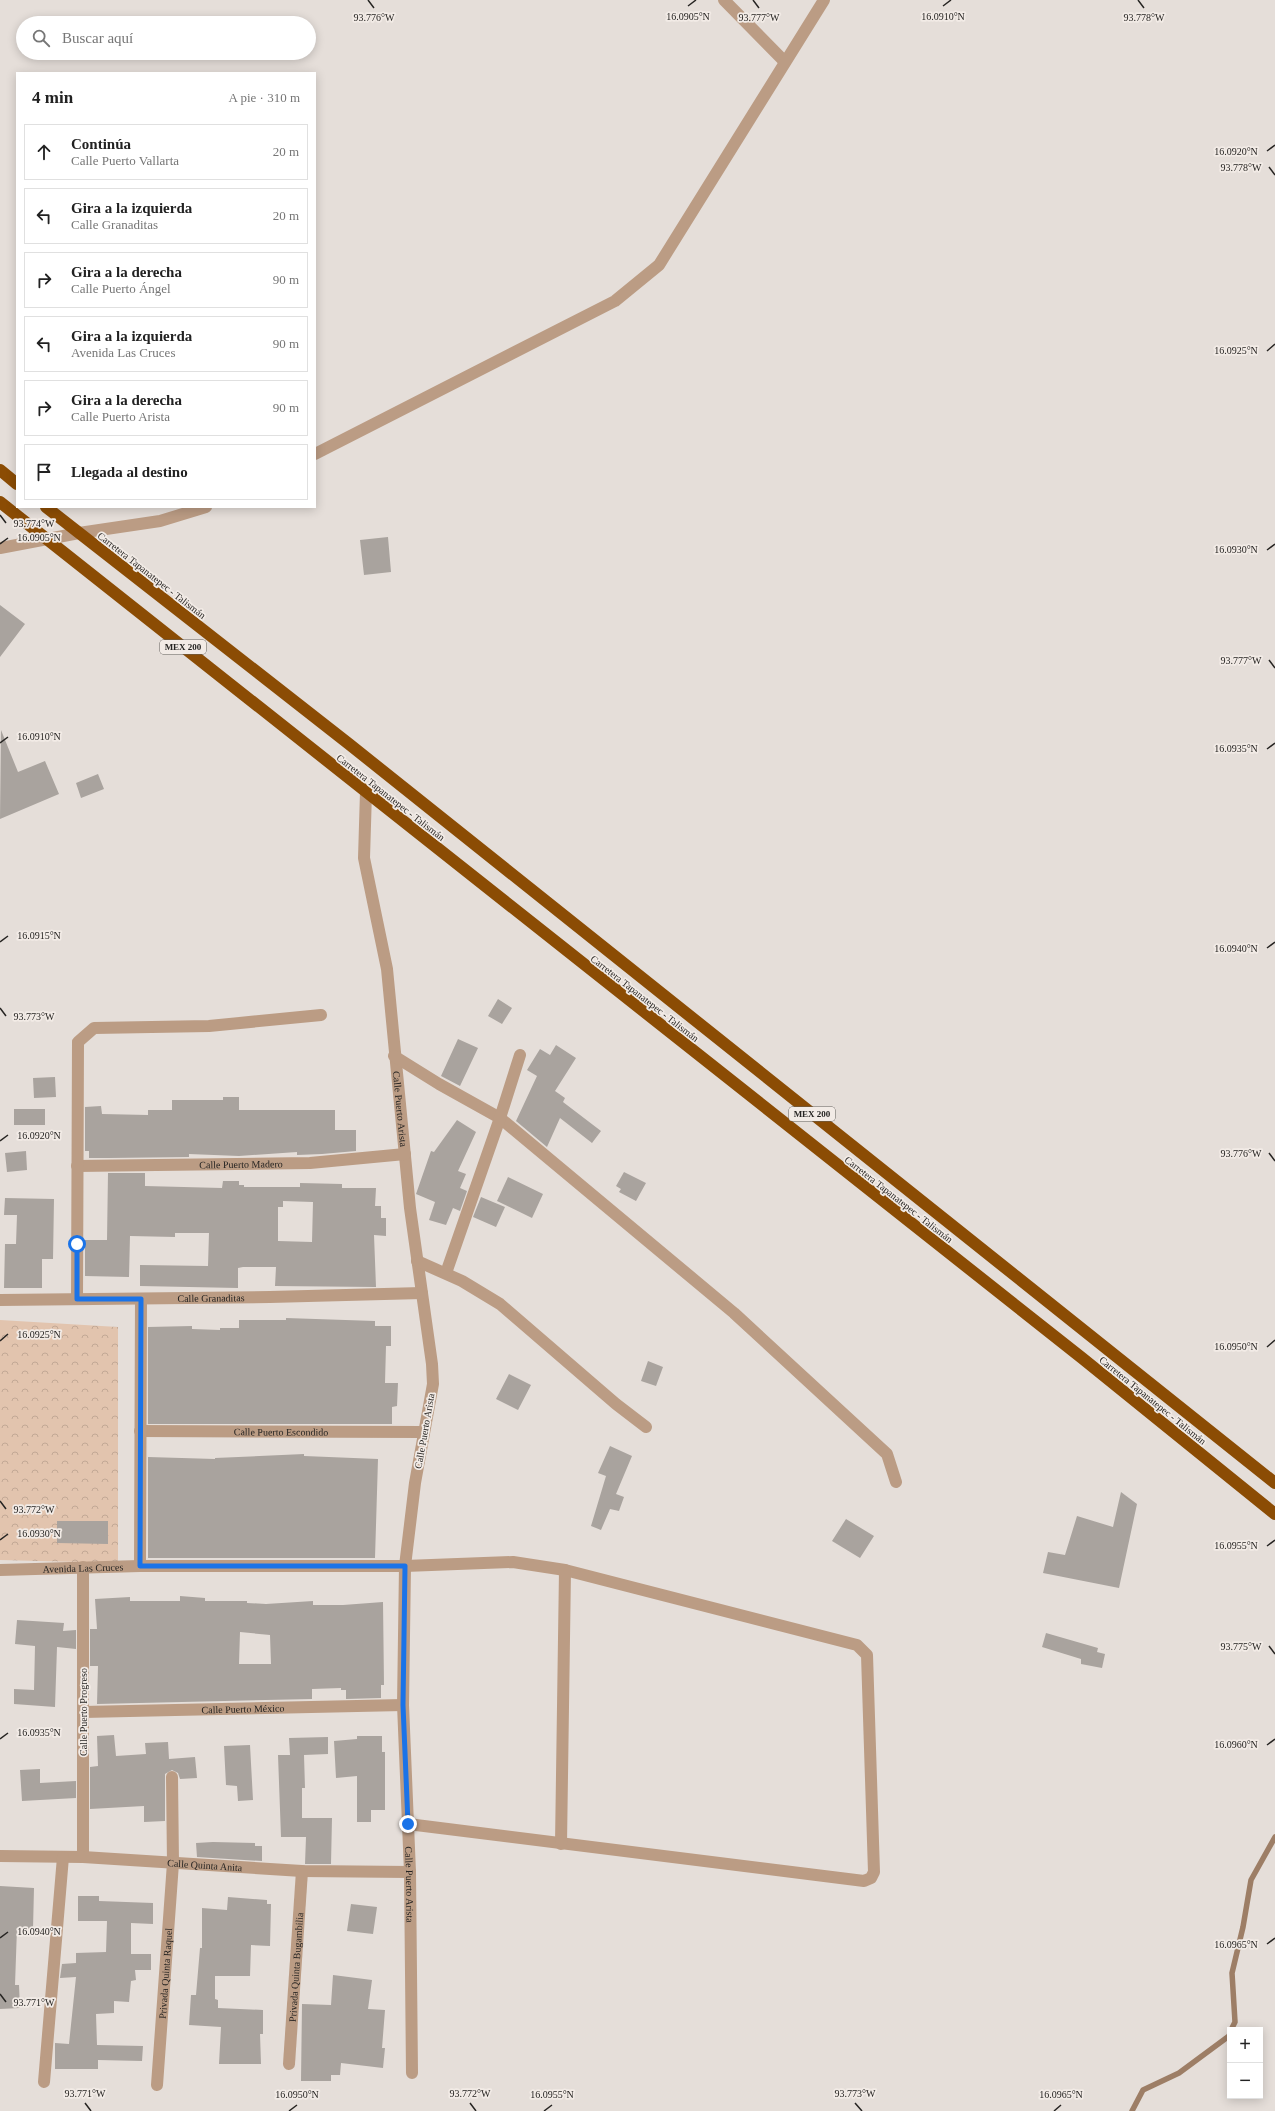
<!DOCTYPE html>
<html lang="es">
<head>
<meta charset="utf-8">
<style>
	:root { --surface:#fff; --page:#f2f2f2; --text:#222; --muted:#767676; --line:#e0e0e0 }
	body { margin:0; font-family:Georgia,serif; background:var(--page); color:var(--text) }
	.controls { position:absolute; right:12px; bottom:12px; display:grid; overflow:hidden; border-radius:0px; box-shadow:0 2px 10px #0003 }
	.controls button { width:36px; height:36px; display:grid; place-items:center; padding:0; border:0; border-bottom:1px solid var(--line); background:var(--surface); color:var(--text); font:20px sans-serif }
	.stop { position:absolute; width:12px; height:12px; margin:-9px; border:3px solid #1a73e8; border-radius:50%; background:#fff }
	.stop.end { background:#1a73e8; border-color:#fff; box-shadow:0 1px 4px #0008 }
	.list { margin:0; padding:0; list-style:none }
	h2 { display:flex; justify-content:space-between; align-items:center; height:52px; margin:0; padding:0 16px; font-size:17px }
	h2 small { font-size:13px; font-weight:400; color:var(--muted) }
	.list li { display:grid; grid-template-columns:26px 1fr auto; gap:12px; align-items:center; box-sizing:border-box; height:56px; margin:0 8px 8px; padding:0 8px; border:1px solid var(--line); border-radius:0px }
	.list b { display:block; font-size:15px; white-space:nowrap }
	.list p { margin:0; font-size:13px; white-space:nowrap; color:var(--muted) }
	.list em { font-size:13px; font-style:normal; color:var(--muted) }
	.icon { flex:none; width:22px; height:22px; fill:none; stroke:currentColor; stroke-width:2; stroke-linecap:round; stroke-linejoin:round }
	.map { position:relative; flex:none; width:1275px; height:2111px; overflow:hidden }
	.search { position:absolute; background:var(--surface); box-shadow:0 2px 10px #0003; left:16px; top:16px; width:300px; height:44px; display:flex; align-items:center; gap:10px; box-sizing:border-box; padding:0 14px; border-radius:22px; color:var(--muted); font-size:15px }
	.panel { position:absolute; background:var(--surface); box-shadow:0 2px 10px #0003; left:16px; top:72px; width:300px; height:436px; border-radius:0px }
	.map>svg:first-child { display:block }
</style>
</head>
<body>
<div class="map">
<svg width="1275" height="2111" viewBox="0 0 1275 2111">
	<defs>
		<pattern id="forest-crowns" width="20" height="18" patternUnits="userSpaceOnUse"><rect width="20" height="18" fill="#e2c4ae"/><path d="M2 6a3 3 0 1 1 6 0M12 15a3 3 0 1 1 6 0" fill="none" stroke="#c2a895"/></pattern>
	</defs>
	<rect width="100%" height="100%" fill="#e5ded9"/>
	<path fill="url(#forest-crowns)" d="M 0,1320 L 118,1327 L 118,1563 L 0,1560 Z"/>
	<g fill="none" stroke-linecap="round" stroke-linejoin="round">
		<path stroke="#9d7e66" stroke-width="5.5" d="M 1231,2030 L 1235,2022 L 1232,1973 L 1243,1927 L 1251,1880 L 1275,1837
			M 1132,2111 L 1143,2090 L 1179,2073 L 1229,2036 L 1230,2033"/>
	</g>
	<path fill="#a9a39e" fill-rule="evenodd" d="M 388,537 L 391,572 L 364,575 L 360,540 Z
		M 0,605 L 25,624 L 0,657 Z
		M 1,730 L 18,772 L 45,761 L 59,794 L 0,819 Z
		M 98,774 L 104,789 L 81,798 L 76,783 Z
		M 498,999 L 512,1008 L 502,1024 L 488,1016 Z
		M 458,1039 L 478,1048 L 460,1086 L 441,1076 Z
		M 556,1045 L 576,1058 L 555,1091 L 565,1098 L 563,1102 L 601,1131 L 592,1143 L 560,1118 L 547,1147 L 516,1121 L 537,1076 L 527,1070 L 540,1049 L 550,1055 Z
		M 55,1077 L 56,1097 L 34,1098 L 33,1078 Z
		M 223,1097 L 239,1097 L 239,1110 L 335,1110 L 335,1130 L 356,1130 L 356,1151 L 322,1154 L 297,1155 L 297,1152 L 239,1156 L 189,1154 L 189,1157 L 109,1158 L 89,1158 L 89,1151 L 85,1151 L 85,1107 L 101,1106 L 102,1114 L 148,1115 L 148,1110 L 172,1110 L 172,1100 L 223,1100 Z
		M 14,1109 L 45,1109 L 45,1125 L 14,1125 Z
		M 457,1120 L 476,1132 L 458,1171 L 466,1174 L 460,1188 L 467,1191 L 460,1211 L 453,1208 L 446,1225 L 429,1220 L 435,1202 L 416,1194 L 431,1151 L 434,1152 Z
		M 26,1151 L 27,1170 L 7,1172 L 5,1153 Z
		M 624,1172 L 646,1183 L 636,1201 L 619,1192 L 621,1189 L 616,1186 Z
		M 108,1173 L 145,1173 L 145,1186 L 222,1188 L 223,1181 L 239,1181 L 239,1185 L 244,1185 L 244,1187 L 300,1187 L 300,1183 L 342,1184 L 342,1188 L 376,1188 L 375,1206 L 381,1206 L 381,1218 L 386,1218 L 386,1236 L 374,1235 L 376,1287 L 275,1286 L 276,1267 L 243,1267 L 238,1268 L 238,1288 L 140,1286 L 140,1265 L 208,1266 L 209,1233 L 175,1233 L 175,1237 L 130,1236 L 129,1277 L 85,1276 L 85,1240 L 107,1240 ZM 283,1201 L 313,1202 L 312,1242 L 278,1241 L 278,1207 L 283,1207 Z
		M 508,1177 L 543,1194 L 532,1218 L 497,1201 Z
		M 481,1197 L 505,1207 L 496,1227 L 473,1217 Z
		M 5,1198 L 54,1199 L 53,1259 L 42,1259 L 42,1288 L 4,1288 L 5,1244 L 16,1244 L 17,1215 L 4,1215 Z
		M 286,1318 L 375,1321 L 375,1326 L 391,1326 L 391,1346 L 386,1346 L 385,1383 L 398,1383 L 397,1406 L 392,1407 L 392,1424 L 148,1424 L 148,1327 L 192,1326 L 192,1329 L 220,1330 L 220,1328 L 239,1328 L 239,1320 L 286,1320 Z
		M 648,1361 L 663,1367 L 656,1386 L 641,1381 Z
		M 509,1374 L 531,1385 L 518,1410 L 496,1399 Z
		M 610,1446 L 632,1456 L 616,1494 L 624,1497 L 619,1511 L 610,1509 L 601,1530 L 591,1526 L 606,1476 L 598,1473 Z
		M 304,1454 L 304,1456 L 378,1459 L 375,1558 L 148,1558 L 148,1457 L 215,1459 L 215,1458 Z
		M 1121,1492 L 1137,1504 L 1119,1588 L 1043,1573 L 1048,1552 L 1065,1555 L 1077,1516 L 1113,1527 Z
		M 846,1519 L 874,1536 L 860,1558 L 832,1541 Z
		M 57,1521 L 108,1521 L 108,1544 L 57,1543 Z
		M 180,1596 L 205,1598 L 205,1601 L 247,1601 L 247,1603 L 266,1604 L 313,1601 L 313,1605 L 343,1605 L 383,1602 L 384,1685 L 381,1685 L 381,1698 L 346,1699 L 346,1690 L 341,1690 L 341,1688 L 312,1689 L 312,1699 L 97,1704 L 98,1666 L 90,1666 L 90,1629 L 97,1629 L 95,1599 L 130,1597 L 130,1601 L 180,1601 ZM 240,1632 L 270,1635 L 271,1664 L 239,1664 Z
		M 17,1620 L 64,1623 L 63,1631 L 76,1630 L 76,1649 L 57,1647 L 55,1707 L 14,1704 L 14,1689 L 34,1690 L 35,1646 L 15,1644 Z
		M 1046,1633 L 1098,1648 L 1097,1652 L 1105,1654 L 1102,1668 L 1081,1664 L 1081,1659 L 1042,1647 Z
		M 114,1735 L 116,1756 L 146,1754 L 145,1743 L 168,1742 L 169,1759 L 195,1757 L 197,1778 L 180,1779 L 178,1773 L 172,1770 L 165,1774 L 165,1821 L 144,1822 L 144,1806 L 90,1809 L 90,1767 L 98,1766 L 97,1736 Z
		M 357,1736 L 382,1736 L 382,1752 L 385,1752 L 385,1810 L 371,1810 L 371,1822 L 357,1822 L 357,1776 L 336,1778 L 334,1741 L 357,1739 Z
		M 328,1737 L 328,1754 L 304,1755 L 305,1788 L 302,1788 L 302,1818 L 332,1818 L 331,1864 L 305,1864 L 306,1837 L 281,1837 L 278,1755 L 290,1755 L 289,1738 Z
		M 250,1745 L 253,1800 L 238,1801 L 237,1786 L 226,1785 L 224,1746 Z
		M 40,1769 L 40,1783 L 76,1781 L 76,1798 L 22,1801 L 20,1770 Z
		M 213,1842 L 255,1843 L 255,1846 L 262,1846 L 262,1861 L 197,1857 L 196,1843 Z
		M 0,1886 L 34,1888 L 33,1929 L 17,1928 L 15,1985 L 19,1985 L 20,2008 L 0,2009 Z
		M 78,1896 L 99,1896 L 99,1901 L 153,1903 L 153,1924 L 131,1923 L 131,1954 L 151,1954 L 151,1970 L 135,1970 L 136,1980 L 131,1981 L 129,2002 L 114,2001 L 114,2013 L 96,2014 L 97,2045 L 143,2046 L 142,2061 L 98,2060 L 98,2069 L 55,2069 L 55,2043 L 69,2044 L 76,1977 L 60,1978 L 62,1964 L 76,1963 L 76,1953 L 106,1952 L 107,1921 L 78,1921 Z
		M 228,1897 L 267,1900 L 267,1904 L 271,1904 L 270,1946 L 251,1945 L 250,1976 L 215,1976 L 215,1999 L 218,2000 L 218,2008 L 263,2010 L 263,2034 L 260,2034 L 261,2064 L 219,2064 L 221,2027 L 189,2025 L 191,1995 L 196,1995 L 200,1948 L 202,1948 L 202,1908 L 227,1910 Z
		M 351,1904 L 377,1907 L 373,1934 L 347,1931 Z
		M 333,1975 L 372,1980 L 368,2009 L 385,2010 L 382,2048 L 385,2048 L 383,2068 L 341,2063 L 340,2075 L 331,2075 L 331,2081 L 301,2081 L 302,2004 L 331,2005 Z"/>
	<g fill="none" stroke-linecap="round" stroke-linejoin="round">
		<g stroke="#bb9c84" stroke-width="12">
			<path d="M 724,0 L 785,62"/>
			<path d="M 315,454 L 615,301 L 659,265 L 824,0"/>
			<path d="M 0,548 L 79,533 L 160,521 L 206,507"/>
			<path id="s1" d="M 366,792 L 364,858 L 387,969 L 410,1208 L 432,1364 L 433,1384 L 415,1483 L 405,1566 L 403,1705 L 410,1872 L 412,2073"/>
			<path d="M 394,1056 L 439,1084 L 500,1118 L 734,1313 L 887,1454 L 896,1482"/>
			<path id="s2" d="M 77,1166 L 310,1163 L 405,1154"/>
			<path d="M 417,1261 L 462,1281 L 500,1304 L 616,1404 L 646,1427"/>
			<path d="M 446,1273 L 500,1118 L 520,1055"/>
			<path d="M 77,1299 L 78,1042 L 94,1028 L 209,1026 L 321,1015"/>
			<path id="s3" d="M 0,1300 L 270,1297 L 422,1293"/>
			<path id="s4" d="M 140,1431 L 423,1432"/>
			<path d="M 140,1566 L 141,1299"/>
			<path d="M 83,1567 L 83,1857"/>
			<path id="s5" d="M 0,1570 L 140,1566 L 405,1566 L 513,1562 L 565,1570 L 857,1645 L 867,1655 L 874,1872 L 871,1878 L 864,1881 L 408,1824"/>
			<path id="s6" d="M 83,1712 L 403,1705"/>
			<path d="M 561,1844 L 565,1570"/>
			<path id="s7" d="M 0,1856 L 83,1857 L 302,1871 L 410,1872"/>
			<path id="s8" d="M 289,2064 L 302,1871"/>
			<path d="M 44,2082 L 63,1857"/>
			<path id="s9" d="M 157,2085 L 173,1863 L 172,1777"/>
		</g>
		<path stroke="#8b4c04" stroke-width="12" d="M 0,470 L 17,484
			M 0,502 L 1082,1358 L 1275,1514
			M 46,507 L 349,744 L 1275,1483"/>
	</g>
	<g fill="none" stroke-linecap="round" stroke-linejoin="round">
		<path stroke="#1a73e8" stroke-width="5" d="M 77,1244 L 77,1299 L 141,1299 L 140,1566 L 405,1566 L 403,1705 L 408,1824"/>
	</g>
	<path fill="none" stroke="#262422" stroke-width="1.5" d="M 368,0 L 374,8M 753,0 L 759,8M 1138,0 L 1144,8M 688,6 L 696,0M 943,6 L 951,0M 1267,151 L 1275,145M 1269,167 L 1275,175M 1267,351 L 1275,344M 0,515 L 6,523M 0,544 L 8,538M 1267,550 L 1275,544M 1269,660 L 1275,668M 0,743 L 8,737M 1267,749 L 1275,743M 0,942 L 8,936M 1267,948 L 1275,942M 0,1008 L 6,1016M 0,1141 L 8,1135M 1269,1153 L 1275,1161M 0,1341 L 8,1334M 1267,1347 L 1275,1340M 0,1501 L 6,1509M 0,1540 L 8,1534M 1267,1546 L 1275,1540M 1269,1646 L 1275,1654M 0,1739 L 8,1733M 1267,1745 L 1275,1739M 0,1938 L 8,1932M 1267,1944 L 1275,1938M 0,1994 L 6,2002M 85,2103 L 91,2111M 470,2103 L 476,2111M 855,2103 L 862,2111M 289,2111 L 297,2105M 544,2111 L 552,2105M 1054,2111 L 1061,2105"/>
	<g text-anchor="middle" stroke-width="3.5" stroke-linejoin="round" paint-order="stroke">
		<g fill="#f2ebe6" stroke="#63605d" stroke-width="1">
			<rect x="160" y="640" width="46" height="14" rx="3"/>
			<rect x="789" y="1107" width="46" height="14" rx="3"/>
		</g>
		<g font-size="9" font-weight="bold" fill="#262422">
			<text x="183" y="650">MEX 200</text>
			<text x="812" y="1117">MEX 200</text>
		</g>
		<g font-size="10" fill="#262422" stroke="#f2ebe6">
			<text transform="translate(152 575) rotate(38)" y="4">Carretera Tapanatepec - Talismán</text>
			<text transform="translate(391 797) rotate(38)" y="4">Carretera Tapanatepec - Talismán</text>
			<text transform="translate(645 998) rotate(38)" y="4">Carretera Tapanatepec - Talismán</text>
			<text dy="4" stroke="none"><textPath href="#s1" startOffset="320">Calle Puerto Arista</textPath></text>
			<text dy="4" stroke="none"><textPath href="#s2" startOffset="164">Calle Puerto Madero</textPath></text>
			<text transform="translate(899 1199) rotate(38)" y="4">Carretera Tapanatepec - Talismán</text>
			<text dy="4" stroke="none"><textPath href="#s3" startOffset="211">Calle Granaditas</textPath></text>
			<text transform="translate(1153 1400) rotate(39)" y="4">Carretera Tapanatepec - Talismán</text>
			<text transform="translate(424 1431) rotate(-80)" y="4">Calle Puerto Arista</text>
			<text dy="4" stroke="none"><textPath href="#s4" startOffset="141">Calle Puerto Escondido</textPath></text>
			<text dy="4" stroke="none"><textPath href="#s5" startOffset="83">Avenida Las Cruces</textPath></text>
			<text dy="4" stroke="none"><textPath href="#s6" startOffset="160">Calle Puerto México</textPath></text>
			<text transform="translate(83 1712) rotate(-90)" y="4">Calle Puerto Progreso</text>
			<text dy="4" stroke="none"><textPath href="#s7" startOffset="205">Calle Quinta Anita</textPath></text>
			<text dy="4" stroke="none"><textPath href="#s1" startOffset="1100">Calle Puerto Arista</textPath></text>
			<text dy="4" stroke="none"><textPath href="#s8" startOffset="97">Privada Quinta Bugambilia</textPath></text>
			<text dy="4" stroke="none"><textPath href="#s9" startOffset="112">Privada Quinta Raquel</textPath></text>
		</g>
	</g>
	<g font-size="10" text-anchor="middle" fill="#262422" stroke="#f2ebe6" stroke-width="3.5" stroke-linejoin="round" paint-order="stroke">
		<text x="688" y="20">16.0905°N</text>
		<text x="943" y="20">16.0910°N</text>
		<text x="374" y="21">93.776°W</text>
		<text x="759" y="21">93.777°W</text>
		<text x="1144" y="21">93.778°W</text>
		<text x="1236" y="155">16.0920°N</text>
		<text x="1241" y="171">93.778°W</text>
		<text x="1236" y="354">16.0925°N</text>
		<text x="34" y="527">93.774°W</text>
		<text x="39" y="541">16.0905°N</text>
		<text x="1236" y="553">16.0930°N</text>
		<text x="1241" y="664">93.777°W</text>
		<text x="39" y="740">16.0910°N</text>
		<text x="1236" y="752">16.0935°N</text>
		<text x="39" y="939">16.0915°N</text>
		<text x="1236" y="952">16.0940°N</text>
		<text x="34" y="1020">93.773°W</text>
		<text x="39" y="1139">16.0920°N</text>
		<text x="1241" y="1157">93.776°W</text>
		<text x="39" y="1338">16.0925°N</text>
		<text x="1236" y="1350">16.0950°N</text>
		<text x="34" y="1513">93.772°W</text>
		<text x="39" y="1537">16.0930°N</text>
		<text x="1236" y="1549">16.0955°N</text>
		<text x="1241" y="1650">93.775°W</text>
		<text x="39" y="1736">16.0935°N</text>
		<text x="1236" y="1748">16.0960°N</text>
		<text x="39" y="1935">16.0940°N</text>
		<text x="1236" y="1948">16.0965°N</text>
		<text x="34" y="2006">93.771°W</text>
		<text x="85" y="2097">93.771°W</text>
		<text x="470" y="2097">93.772°W</text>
		<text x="855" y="2097">93.773°W</text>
		<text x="297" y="2098">16.0950°N</text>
		<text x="552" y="2098">16.0955°N</text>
		<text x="1061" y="2098">16.0965°N</text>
	</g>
</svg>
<div class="controls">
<button>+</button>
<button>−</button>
</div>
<div class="stop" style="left:77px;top:1244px"></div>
<div class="stop end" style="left:408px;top:1824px"></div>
<div class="search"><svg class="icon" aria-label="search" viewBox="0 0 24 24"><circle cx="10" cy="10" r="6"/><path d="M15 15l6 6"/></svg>Buscar aquí</div>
<section class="panel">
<h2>4 min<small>A pie · 310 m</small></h2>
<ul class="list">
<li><svg class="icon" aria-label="ahead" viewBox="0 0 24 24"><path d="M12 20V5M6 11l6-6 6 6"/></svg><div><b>Continúa</b><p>Calle Puerto Vallarta</p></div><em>20 m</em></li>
<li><svg class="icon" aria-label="left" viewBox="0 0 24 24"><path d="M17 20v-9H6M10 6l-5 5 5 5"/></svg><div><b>Gira a la izquierda</b><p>Calle Granaditas</p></div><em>20 m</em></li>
<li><svg class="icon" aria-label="right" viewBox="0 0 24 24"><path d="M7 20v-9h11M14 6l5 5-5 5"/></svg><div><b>Gira a la derecha</b><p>Calle Puerto Ángel</p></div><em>90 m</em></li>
<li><svg class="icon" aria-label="left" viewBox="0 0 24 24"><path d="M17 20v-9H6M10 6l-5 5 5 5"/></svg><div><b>Gira a la izquierda</b><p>Avenida Las Cruces</p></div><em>90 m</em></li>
<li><svg class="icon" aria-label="right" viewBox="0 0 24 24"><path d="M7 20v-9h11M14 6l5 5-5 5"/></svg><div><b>Gira a la derecha</b><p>Calle Puerto Arista</p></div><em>90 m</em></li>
<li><svg class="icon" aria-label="arrive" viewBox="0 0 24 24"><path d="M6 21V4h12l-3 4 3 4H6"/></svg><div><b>Llegada al destino</b></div></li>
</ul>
</section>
</div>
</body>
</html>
